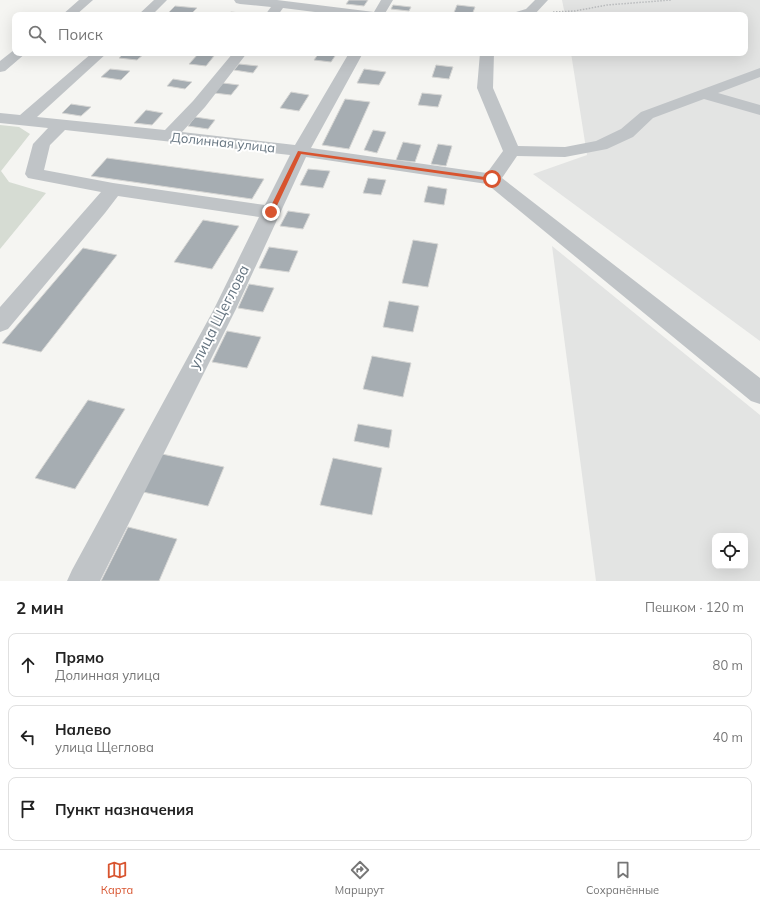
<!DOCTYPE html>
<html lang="ru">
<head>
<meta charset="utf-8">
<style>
	:root { --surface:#fff; --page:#f6f6f6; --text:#222; --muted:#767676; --line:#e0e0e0; --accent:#d8542f }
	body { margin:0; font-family:Mulish,sans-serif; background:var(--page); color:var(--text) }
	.controls { position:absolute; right:12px; bottom:12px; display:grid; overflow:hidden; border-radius:8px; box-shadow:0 4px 16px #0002 }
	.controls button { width:36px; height:36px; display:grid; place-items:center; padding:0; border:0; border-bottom:1px solid var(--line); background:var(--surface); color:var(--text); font:20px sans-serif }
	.stop { position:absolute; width:12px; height:12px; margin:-9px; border:3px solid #d8542f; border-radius:50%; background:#fff }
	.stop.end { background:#d8542f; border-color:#fff; box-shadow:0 1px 4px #0008 }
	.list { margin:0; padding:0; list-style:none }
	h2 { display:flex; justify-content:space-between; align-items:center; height:52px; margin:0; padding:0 16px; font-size:17px }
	h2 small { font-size:13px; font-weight:400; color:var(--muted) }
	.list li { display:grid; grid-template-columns:26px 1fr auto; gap:12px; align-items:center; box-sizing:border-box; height:64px; margin:0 8px 8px; padding:0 8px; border:1px solid var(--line); border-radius:8px }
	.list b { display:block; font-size:15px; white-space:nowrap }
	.list p { margin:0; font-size:13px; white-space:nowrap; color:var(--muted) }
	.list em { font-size:13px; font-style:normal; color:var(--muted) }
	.icon { flex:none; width:22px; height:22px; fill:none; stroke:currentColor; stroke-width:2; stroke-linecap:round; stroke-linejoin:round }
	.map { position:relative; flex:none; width:760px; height:581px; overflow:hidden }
	.search { position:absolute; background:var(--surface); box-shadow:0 4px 16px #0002; left:12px; right:12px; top:12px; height:44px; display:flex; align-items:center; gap:10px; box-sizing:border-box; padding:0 14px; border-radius:8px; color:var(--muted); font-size:15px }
	.sheet { height:268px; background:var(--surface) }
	nav { display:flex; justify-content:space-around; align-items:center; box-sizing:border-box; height:56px; border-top:1px solid var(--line); background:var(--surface); font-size:11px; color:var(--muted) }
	nav a { display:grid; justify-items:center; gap:2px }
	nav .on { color:var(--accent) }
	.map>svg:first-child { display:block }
</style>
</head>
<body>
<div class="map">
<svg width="760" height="581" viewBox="0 0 760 581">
	<rect width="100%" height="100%" fill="#f5f5f2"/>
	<path fill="#e3e4e3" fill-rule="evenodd" d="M 562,0 L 760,0 L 760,341 L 533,174 L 587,155 L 571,53 L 745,53 L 745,15 L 565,15 Z
		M 552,246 L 760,415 L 760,581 L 596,581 ZM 715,536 L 745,536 L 745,566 L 715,566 Z"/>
	<path fill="#d6dcd3" d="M 0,125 L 19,127 L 30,134 L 1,171 L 9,182 L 46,193 L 0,249 Z"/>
	<path fill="#a6adb2" stroke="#d6d6d4" d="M 349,0 L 368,0 L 364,6 L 346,4 Z
		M 393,5 L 411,7 L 409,11 L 391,9 Z
		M 457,5 L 475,7 L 472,15 L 453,15 Z
		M 175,6 L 197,8 L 190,15 L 167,14 Z
		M 231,12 L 250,14 L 248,15 L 227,15 Z
		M 124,53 L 145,53 L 137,60 L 119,58 Z
		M 319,53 L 337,53 L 331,62 L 314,60 Z
		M 198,54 L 214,56 L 206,66 L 189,64 Z
		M 239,64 L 258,66 L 253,73 L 234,70 Z
		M 436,65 L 453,67 L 449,79 L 432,77 Z
		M 110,69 L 130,71 L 121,80 L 101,77 Z
		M 364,69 L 386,72 L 379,85 L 357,83 Z
		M 173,79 L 192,82 L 185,89 L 167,86 Z
		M 223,83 L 239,85 L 231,95 L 214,93 Z
		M 291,92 L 309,95 L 299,111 L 280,108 Z
		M 422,93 L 442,95 L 438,107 L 418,105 Z
		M 345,99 L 370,102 L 349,149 L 322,145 Z
		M 71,104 L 91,107 L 81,116 L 62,113 Z
		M 146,110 L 163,113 L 152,125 L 134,123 Z
		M 195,117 L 215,120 L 208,129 L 188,126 Z
		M 373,130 L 386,132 L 377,153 L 364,150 Z
		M 403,142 L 421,145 L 415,162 L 396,160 Z
		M 438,144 L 452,146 L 446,166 L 431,164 Z
		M 107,158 L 264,179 L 252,199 L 91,176 Z
		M 308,169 L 330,171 L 323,188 L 300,185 Z
		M 368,178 L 386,180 L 381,195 L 363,193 Z
		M 428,186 L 447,189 L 444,205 L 424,202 Z
		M 288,211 L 310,214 L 303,229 L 280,226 Z
		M 203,220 L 239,226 L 212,269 L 174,262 Z
		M 413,240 L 438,244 L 428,287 L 402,283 Z
		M 269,247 L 298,251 L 289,272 L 259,268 Z
		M 83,248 L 117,255 L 41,352 L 2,343 Z
		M 249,284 L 274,288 L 263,312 L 238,308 Z
		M 389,301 L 419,306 L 413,332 L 383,327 Z
		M 227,331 L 261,337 L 247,368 L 212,362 Z
		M 372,356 L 411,363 L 403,397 L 363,389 Z
		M 88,400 L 125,409 L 75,489 L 35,478 Z
		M 358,424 L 392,430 L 389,448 L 354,441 Z
		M 162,454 L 224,467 L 208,506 L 143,492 Z
		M 333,458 L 382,468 L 372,515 L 320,505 Z
		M 128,527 L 177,539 L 159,581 L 101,581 Z"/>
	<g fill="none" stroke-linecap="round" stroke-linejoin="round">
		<path stroke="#babcbe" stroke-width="1.5" stroke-dasharray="1.5 1.5" stroke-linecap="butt" d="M 553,12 L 575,11 L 607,5 L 671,0"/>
		<path fill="#c0c4c7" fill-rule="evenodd" d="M 79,0 L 93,0 L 76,15 L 62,15 Z
			M 154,0 L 167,0 L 152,15 L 138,15 Z
			M 234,0 L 277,0 L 374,12 L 381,0 L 393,0 L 384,15 L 339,15 L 283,8 L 278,15 L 265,15 L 271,7 L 240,4 L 236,3 Z
			M 535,0 L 548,0 L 534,15 L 515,15 L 516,12 L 526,9 Z
			M 14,50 L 15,53 L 26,53 L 5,71 L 0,72 L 0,61 Z
			M 92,53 L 107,53 L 37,117 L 165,130 L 193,101 L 233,53 L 247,53 L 205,107 L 182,132 L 295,145 L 349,53 L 363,53 L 311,148 L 487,173 L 503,151 L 477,88 L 480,53 L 494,53 L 493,88 L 518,146 L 565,147 L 596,141 L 621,129 L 641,112 L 760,68 L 760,77 L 718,93 L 760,105 L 760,115 L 704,99 L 653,118 L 633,137 L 607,149 L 565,157 L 517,156 L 502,178 L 760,378 L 760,404 L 751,401 L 487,184 L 306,157 L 236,309 L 100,581 L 67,581 L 72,570 L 214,309 L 259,217 L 118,196 L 105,213 L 8,329 L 0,332 L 0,307 L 101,192 L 28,178 L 25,174 L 33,144 L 48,128 L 0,123 L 0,113 L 20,115 ZM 65,130 L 290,155 L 265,205 L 113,183 L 44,170 L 50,145 Z"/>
	</g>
	<path fill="#d8542f" d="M 298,151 L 492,178 L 495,179 L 492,181 L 301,154 L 274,212 L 269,213 L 268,212 Z"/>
	<g text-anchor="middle" stroke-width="4" stroke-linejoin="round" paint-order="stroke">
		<g font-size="13" fill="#667581" stroke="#fff">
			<text transform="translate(223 142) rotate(6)" y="5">Долинная улица</text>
		</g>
		<g font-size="15" fill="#667581" stroke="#fff">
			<text transform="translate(219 317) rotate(-63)" y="5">улица Щеглова</text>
		</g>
	</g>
</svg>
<div class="controls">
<button><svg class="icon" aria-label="locate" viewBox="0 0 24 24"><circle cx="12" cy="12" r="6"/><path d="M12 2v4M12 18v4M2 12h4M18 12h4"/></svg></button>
</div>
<div class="stop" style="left:492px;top:179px"></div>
<div class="stop end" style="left:271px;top:212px"></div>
<div class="search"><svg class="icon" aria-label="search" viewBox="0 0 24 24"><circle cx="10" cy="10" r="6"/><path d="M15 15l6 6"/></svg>Поиск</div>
</div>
<section class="sheet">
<h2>2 мин<small>Пешком · 120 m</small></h2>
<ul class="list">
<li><svg class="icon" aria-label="ahead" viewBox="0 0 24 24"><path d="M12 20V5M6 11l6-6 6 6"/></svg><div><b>Прямо</b><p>Долинная улица</p></div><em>80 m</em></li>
<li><svg class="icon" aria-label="left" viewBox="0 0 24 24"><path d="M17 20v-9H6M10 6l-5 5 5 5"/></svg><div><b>Налево</b><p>улица Щеглова</p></div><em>40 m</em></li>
<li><svg class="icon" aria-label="arrive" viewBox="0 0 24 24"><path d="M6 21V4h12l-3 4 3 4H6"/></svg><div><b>Пункт назначения</b></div></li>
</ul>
</section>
<nav>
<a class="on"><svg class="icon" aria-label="map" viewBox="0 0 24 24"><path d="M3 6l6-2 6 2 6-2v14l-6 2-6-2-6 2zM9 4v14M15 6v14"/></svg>Карта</a>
<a><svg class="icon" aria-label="directions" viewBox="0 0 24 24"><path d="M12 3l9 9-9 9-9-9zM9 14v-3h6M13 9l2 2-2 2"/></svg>Маршрут</a>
<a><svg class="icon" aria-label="saved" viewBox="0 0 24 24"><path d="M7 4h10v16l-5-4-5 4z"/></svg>Сохранённые</a>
</nav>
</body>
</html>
